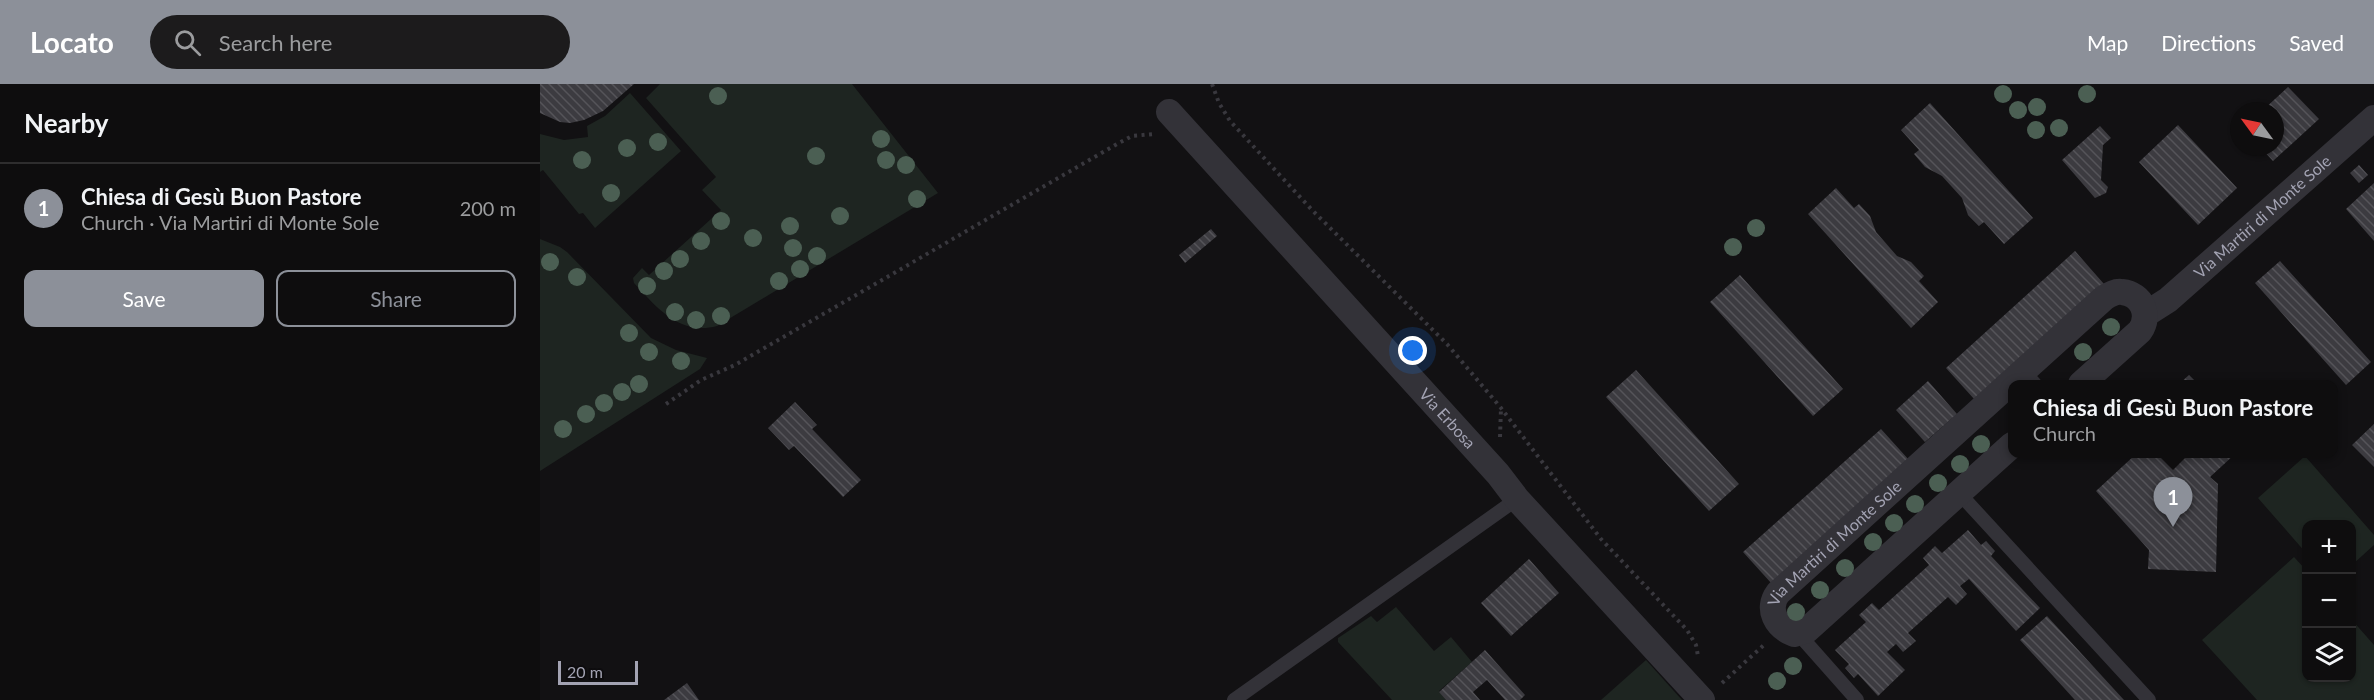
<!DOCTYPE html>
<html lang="en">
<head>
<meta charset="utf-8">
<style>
	:root { --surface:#0e0d0e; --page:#1c1b1c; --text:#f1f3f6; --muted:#9b9c9e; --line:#2e2d2e; --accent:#8c9099 }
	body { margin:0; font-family:Lato,sans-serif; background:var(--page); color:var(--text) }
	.controls { position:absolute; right:18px; bottom:18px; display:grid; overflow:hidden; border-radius:12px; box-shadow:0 2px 4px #0004 }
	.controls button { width:54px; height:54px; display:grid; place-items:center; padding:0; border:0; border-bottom:2px solid var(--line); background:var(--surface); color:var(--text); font:30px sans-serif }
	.compass { position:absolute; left:1690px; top:18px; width:54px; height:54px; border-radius:50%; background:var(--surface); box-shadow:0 2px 4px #0004; rotate:303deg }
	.scale { position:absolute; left:18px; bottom:15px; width:80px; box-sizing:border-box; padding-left:6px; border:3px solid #a3a3b3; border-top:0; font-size:16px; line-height:21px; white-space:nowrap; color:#a3a3b3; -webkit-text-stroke:4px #0d0c0e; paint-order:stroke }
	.you { position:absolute; left:873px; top:267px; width:21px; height:21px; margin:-15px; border:4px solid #fff; border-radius:50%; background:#1a73e8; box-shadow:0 0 0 9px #1a73e833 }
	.badge { display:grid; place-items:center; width:39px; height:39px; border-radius:50%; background:var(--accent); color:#fff; font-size:20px; font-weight:700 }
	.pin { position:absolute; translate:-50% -50px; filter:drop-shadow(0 2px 3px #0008) }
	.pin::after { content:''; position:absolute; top:32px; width:21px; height:18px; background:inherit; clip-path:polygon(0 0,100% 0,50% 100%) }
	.popup { position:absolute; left:1468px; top:296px; width:330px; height:78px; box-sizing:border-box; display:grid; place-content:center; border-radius:12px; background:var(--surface); filter:drop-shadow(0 2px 4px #0005); font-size:20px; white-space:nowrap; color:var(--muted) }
	.popup b { font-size:22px; color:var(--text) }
	.popup::after { content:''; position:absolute; left:50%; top:100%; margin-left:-12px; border:12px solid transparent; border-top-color:var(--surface) }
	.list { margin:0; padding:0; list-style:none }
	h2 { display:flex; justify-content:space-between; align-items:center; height:78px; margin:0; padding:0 24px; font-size:26px }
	h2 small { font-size:20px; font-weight:400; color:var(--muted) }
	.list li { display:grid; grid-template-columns:39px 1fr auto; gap:18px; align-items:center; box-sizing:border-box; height:90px; padding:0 24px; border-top:2px solid var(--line) }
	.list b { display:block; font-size:22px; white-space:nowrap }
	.list p { margin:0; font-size:20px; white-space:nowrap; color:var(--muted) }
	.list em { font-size:20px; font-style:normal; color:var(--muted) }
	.actions { display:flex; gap:12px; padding:18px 24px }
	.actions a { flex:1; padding:14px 0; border:2px solid var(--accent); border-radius:12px; text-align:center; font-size:21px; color:var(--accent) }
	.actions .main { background:var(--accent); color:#fff }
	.icon { flex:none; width:33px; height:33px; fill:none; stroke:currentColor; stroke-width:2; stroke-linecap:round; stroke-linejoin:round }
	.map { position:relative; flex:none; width:1834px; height:616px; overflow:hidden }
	header { display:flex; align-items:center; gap:36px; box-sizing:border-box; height:84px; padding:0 30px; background:var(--accent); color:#fff }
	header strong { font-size:28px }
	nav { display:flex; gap:33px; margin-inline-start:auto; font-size:21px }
	.search { width:420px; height:54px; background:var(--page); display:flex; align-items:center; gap:15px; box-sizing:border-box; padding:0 21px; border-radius:33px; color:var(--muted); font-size:22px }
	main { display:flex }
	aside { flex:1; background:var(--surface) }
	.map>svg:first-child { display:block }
</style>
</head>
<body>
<header>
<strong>Locato</strong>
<div class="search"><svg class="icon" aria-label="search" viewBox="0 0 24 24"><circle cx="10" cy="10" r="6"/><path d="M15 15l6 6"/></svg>Search here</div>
<nav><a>Map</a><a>Directions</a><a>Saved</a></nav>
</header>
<main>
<aside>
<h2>Nearby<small></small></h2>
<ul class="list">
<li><span class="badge">1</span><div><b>Chiesa di Gesù Buon Pastore</b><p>Church · Via Martiri di Monte Sole</p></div><em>200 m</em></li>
</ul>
<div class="actions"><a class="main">Save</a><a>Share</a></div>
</aside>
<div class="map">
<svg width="1834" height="616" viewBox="0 0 1834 616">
	<defs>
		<pattern id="building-back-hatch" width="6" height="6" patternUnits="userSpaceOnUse" patternTransform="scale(1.5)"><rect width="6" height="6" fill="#3c3b40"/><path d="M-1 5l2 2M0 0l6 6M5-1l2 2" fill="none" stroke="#555459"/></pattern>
	</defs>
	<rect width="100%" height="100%" fill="#121113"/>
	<path fill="#1e2521" d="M 120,0 L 312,0 L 398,109 L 177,242 C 140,252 117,224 94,199 L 93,194 L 102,184 L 109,191 L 181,126 L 162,106 L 176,93 L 106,14 Z
		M 90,9 L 141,67 L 55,144 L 43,129 L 39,130 L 3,86 L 0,88 L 0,50 L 24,56 L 48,53 L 47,42 L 65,32 Z
		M 0,155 L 20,163 L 27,168 L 111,254 L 136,266 L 167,274 L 160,285 L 0,387 Z
		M 1765,372 L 1834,451 L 1834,461 L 1812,481 L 1812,440 L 1766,440 L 1766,469 L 1718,414 Z
		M 1754,473 L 1766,486 L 1766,594 L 1812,594 L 1812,536 L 1834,561 L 1834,616 L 1717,616 L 1662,556 Z
		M 856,523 L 894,567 L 911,553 L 932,578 L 899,607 L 906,616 L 852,616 L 798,558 L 798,554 L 831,532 L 837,538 Z
		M 1106,576 L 1142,616 L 1061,616 Z"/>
	<path fill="url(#building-back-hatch)" d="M 0,0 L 94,0 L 63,27 L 44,36 L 30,39 L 20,38 L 0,29 Z
		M 1748,3 L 1779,35 L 1733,77 L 1720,63 L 1735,63 L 1735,27 L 1722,27 Z
		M 1390,19 L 1493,134 L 1464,160 L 1444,138 L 1439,142 L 1428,131 L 1422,114 L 1402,92 L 1385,83 L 1374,70 L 1379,66 L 1361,46 Z
		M 1638,41 L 1697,104 L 1658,141 L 1599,78 Z
		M 1560,42 L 1571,54 L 1563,61 L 1561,96 L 1568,103 L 1566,109 L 1555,114 L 1522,76 Z
		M 1819,81 L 1828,91 L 1819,99 L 1810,89 Z
		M 1834,99 L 1834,157 L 1806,125 Z
		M 1296,104 L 1314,124 L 1319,120 L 1330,132 L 1336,148 L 1357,172 L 1371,178 L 1384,192 L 1379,197 L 1398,218 L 1371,244 L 1268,130 Z
		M 671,145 L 677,152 L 645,179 L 639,171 Z
		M 1535,167 L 1564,200 L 1435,316 L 1406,284 Z
		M 1740,177 L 1831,278 L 1806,301 L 1715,199 Z
		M 1200,191 L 1303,305 L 1273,332 L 1170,218 Z
		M 1096,286 L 1199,400 L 1169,427 L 1066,313 Z
		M 1649,291 L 1658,300 L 1639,300 Z
		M 1388,297 L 1417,330 L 1385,358 L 1356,326 Z
		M 255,318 L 277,341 L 272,345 L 321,396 L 303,413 L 254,362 L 249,366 L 228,344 Z
		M 1834,340 L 1834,383 L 1812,361 Z
		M 1341,345 L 1369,376 L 1232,500 L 1203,468 Z
		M 1596,370 L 1695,370 L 1670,393 L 1678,400 L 1676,488 L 1608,485 L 1609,466 L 1556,407 Z
		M 1428,446 L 1441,461 L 1446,457 L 1455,467 L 1451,472 L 1500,524 L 1476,547 L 1429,495 L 1420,502 L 1427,510 L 1416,521 L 1408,513 L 1368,549 L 1376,557 L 1363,568 L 1356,560 L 1347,568 L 1365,586 L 1338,612 L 1318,590 L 1314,594 L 1305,584 L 1309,580 L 1295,566 L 1326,538 L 1319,531 L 1332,519 L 1339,526 L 1389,481 L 1383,474 L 1395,462 L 1402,469 Z
		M 989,475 L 1019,509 L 971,552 L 941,519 Z
		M 1507,532 L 1584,616 L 1535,616 L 1480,556 Z
		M 945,566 L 985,611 L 980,616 L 965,616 L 947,596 L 933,608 L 940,616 L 906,616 L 899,608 Z
		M 147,599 L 159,616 L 124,616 Z"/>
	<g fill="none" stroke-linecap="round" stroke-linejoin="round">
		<path stroke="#39383e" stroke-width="4" stroke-dasharray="3 4.5" stroke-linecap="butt" d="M 672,0 L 679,19 L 690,37 L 772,126 L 907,260 L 961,324 L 1061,455 L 1147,546 L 1156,561 L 1158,572
			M 126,320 L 161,296 L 195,281 L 577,60 L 592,52 L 614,50
			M 960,353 L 961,324
			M 1182,599 L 1225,560"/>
		<path stroke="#333238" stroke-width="14" d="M 1483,287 L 1495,300
			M 1419,409 L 1609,616
			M 1261,550 L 1263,555 L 1317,616
			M 694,616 L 977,415"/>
		<g stroke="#333238" stroke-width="26">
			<path id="s1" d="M 629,28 L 958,390 L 977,415 L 1162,616"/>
			<path id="s2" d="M 1606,230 L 1628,216 L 1834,34"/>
			<path id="s3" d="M 1472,361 L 1267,546 L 1254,550 C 1236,543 1226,525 1238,509 L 1564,214 C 1569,211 1575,207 1582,208 C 1602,210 1611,231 1600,247 L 1541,300"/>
		</g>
	</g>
	<g fill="#4b5f53">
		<circle cx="1463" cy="10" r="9"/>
		<circle cx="1547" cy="10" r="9"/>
		<circle cx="178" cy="12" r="9"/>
		<circle cx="1497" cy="23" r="9"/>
		<circle cx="1478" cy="26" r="9"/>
		<circle cx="1519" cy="44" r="9"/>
		<circle cx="1496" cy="46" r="9"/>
		<circle cx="341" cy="55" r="9"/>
		<circle cx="118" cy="58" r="9"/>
		<circle cx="87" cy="64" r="9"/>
		<circle cx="276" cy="72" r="9"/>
		<circle cx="42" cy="76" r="9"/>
		<circle cx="346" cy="76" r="9"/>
		<circle cx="366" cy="81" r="9"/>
		<circle cx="71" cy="109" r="9"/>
		<circle cx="377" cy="115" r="9"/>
		<circle cx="300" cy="132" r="9"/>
		<circle cx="181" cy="137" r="9"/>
		<circle cx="250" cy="142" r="9"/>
		<circle cx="1216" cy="144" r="9"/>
		<circle cx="213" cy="154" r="9"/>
		<circle cx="161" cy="157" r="9"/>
		<circle cx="1193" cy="163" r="9"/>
		<circle cx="253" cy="164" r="9"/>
		<circle cx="277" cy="172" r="9"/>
		<circle cx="140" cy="175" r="9"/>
		<circle cx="10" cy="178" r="9"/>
		<circle cx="260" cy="185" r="9"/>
		<circle cx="124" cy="187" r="9"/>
		<circle cx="37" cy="193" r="9"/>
		<circle cx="239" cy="197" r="9"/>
		<circle cx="107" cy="202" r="9"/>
		<circle cx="135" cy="228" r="9"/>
		<circle cx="181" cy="232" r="9"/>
		<circle cx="156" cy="236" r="9"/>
		<circle cx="1571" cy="243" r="9"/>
		<circle cx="89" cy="249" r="9"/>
		<circle cx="109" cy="268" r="9"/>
		<circle cx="1543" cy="268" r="9"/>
		<circle cx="141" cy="277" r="9"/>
		<circle cx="99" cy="300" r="9"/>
		<circle cx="82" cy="308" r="9"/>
		<circle cx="64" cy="319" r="9"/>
		<circle cx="46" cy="330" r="9"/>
		<circle cx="23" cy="345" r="9"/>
		<circle cx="1441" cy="360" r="9"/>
		<circle cx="1420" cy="380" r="9"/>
		<circle cx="1398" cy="399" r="9"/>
		<circle cx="1375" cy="420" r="9"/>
		<circle cx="1354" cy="439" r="9"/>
		<circle cx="1333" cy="458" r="9"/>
		<circle cx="1305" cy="484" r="9"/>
		<circle cx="1280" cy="506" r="9"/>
		<circle cx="1256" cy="528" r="9"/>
		<circle cx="1253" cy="582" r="9"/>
		<circle cx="1237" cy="597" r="9"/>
	</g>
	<g text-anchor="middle" stroke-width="4.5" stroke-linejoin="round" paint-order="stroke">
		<g font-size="16" fill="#a3a3b3" stroke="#0d0c0e">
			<text dy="6" stroke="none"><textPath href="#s2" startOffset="152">Via Martiri di Monte Sole</textPath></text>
			<text dy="6" stroke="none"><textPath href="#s1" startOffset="414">Via Erbosa</textPath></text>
			<text dy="6" stroke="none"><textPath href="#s3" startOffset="416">Via Martiri di Monte Sole</textPath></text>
		</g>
	</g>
</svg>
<div class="controls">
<button>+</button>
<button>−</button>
<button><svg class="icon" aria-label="layers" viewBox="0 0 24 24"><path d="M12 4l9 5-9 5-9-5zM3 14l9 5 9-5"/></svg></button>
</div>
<svg class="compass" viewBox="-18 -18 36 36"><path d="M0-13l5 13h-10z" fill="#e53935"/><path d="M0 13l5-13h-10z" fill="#9b9c9e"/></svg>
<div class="scale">20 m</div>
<div class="you"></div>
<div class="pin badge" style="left:1633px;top:443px">1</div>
<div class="popup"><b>Chiesa di Gesù Buon Pastore</b>Church</div>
</div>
</main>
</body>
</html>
